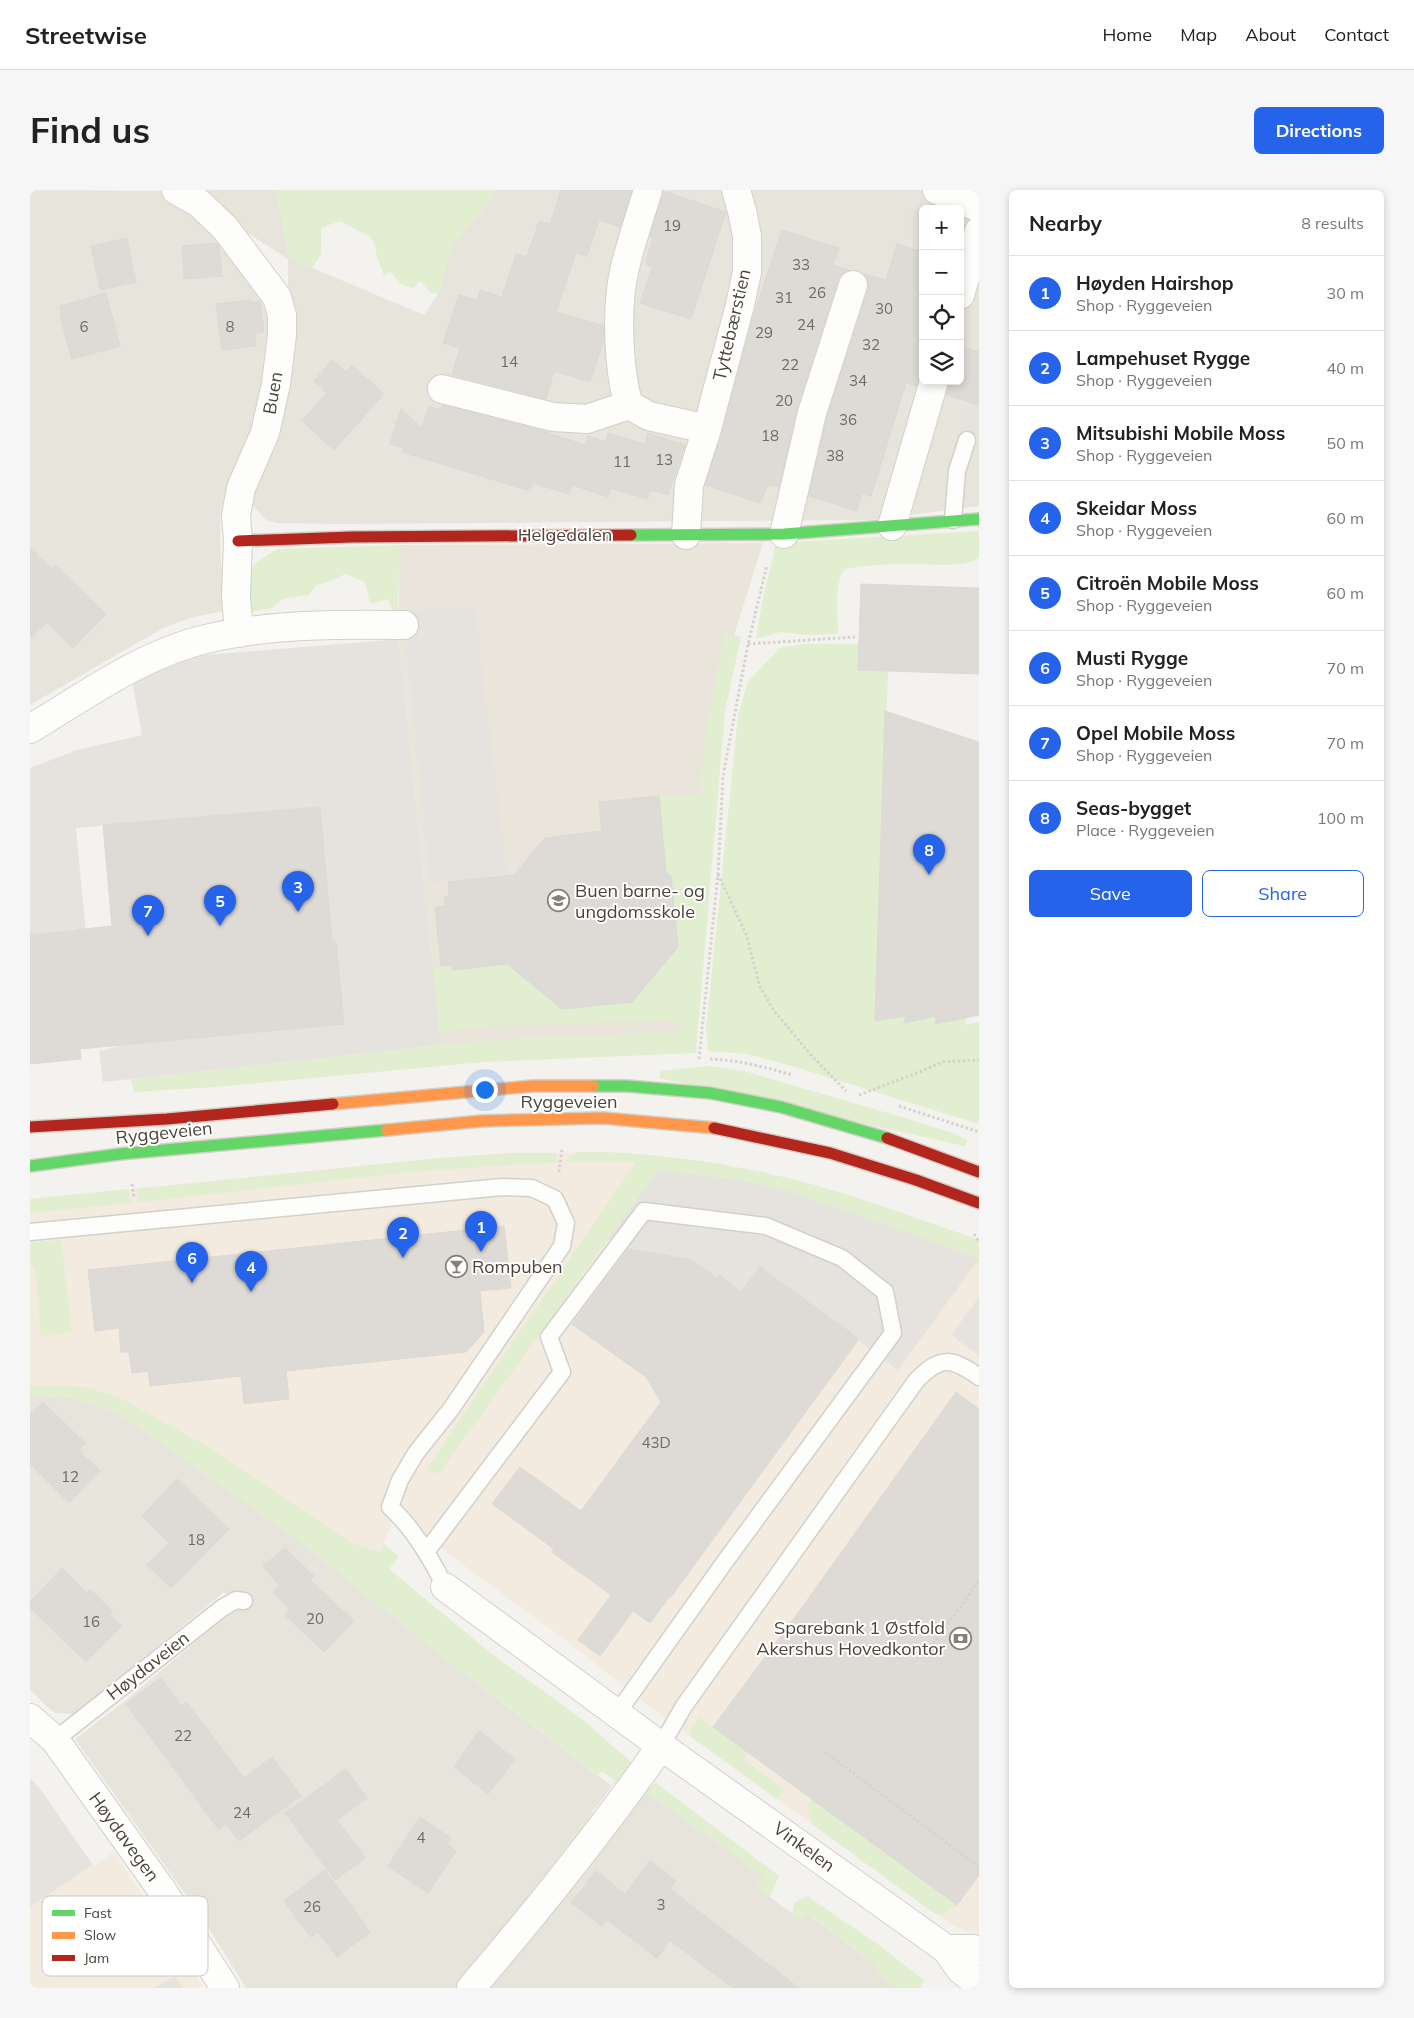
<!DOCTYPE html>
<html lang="en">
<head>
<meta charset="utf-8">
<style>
	:root { --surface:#fff; --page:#f6f6f6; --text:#222; --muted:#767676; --line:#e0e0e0; --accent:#2563eb }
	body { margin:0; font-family:Mulish,sans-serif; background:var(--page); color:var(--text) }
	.controls { position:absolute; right:15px; top:15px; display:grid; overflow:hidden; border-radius:8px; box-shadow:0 2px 8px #0003 }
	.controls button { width:45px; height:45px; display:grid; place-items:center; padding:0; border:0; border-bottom:1px solid var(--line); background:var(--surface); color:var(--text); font:25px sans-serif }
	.you { position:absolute; left:454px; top:899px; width:18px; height:18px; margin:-12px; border:4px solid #fff; border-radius:50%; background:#1a73e8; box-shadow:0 0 0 8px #1a73e833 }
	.badge { display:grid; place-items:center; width:32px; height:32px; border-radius:50%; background:var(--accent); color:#fff; font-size:16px; font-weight:700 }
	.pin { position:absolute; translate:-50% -41px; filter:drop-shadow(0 1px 2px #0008) }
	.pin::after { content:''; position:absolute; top:26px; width:18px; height:15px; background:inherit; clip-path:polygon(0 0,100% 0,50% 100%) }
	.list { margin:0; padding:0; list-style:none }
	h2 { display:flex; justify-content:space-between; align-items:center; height:65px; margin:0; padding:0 20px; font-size:21px }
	h2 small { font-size:16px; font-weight:400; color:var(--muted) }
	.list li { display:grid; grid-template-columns:32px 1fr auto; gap:15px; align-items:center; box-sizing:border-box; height:75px; padding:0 20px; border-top:1px solid var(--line) }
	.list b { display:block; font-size:19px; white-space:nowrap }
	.list p { margin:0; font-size:16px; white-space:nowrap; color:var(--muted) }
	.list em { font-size:16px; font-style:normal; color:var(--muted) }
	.actions { display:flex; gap:10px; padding:15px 20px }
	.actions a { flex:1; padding:11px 0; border:1px solid var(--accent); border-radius:8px; text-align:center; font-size:18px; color:var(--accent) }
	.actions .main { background:var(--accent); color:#fff }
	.icon { flex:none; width:28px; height:28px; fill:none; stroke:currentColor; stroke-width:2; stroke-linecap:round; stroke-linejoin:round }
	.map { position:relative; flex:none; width:949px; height:1798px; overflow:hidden; border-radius:8px }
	header { display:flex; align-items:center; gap:30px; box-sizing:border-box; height:70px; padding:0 25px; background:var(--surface); border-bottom:1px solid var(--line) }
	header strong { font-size:24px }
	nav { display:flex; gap:28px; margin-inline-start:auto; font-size:18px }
	.intro { display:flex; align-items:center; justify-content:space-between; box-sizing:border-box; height:120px; padding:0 30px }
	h1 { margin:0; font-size:35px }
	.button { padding:12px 22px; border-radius:8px; background:var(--accent); color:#fff; font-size:18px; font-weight:700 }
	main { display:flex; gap:30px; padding:0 30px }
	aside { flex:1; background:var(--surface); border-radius:8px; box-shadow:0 2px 8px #0003 }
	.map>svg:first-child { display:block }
</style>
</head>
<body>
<header>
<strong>Streetwise</strong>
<nav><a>Home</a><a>Map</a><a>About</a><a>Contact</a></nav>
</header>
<div class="intro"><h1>Find us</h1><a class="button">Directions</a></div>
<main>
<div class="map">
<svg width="949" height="1798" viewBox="0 0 949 1798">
	<rect width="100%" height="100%" fill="#f4f2ee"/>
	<path fill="#e7e4dc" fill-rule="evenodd" d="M 0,0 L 130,1 L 166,24 L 189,43 L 238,113 L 242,138 L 233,213 L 203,280 L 192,316 L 190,329 L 191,373 L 197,420 L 160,428 L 133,438 L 0,515 Z
		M 163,0 L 246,0 L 259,68 L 394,125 L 408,104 L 423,54 L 456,16 L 465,0 L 949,0 L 949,316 L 841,330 L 310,334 L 247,333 L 236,330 L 222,314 L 221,302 L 258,114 L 258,69 L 208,37 ZM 893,19 L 930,19 L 930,191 L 893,191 Z
		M 0,1205 L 44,1208 L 89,1223 L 268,1350 L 428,1479 L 582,1596 L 509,1693 L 484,1734 L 428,1798 L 216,1798 L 173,1729 L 45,1549 L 95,1511 L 208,1416 L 194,1402 L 58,1513 L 42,1524 L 25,1523 L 12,1512 L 0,1499 Z
		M 614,1601 L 734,1686 L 726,1697 L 770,1729 L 776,1723 L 845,1774 L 845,1782 L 867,1798 L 453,1798 Z"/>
	<path fill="#f3ebdf" d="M 578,962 L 612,964 L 728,981 L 825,1007 L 949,1050 L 949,1749 L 912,1728 L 621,1518 L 543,1456 L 366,1325 L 350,1362 L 323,1353 L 179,1257 L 91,1208 L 57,1197 L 0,1195 L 0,1009 L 410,968 L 481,963 Z
		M 84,1662 L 174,1798 L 0,1798 L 0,1717 Z"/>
	<path fill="#eae5da" d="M 733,353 L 706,439 L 690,508 L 658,836 L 640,843 L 513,847 L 411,855 L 369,449 L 369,355 Z"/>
	<path fill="#e1eecf" d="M 246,0 L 465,0 L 456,16 L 423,54 L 408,104 L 401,103 L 390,91 L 383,98 L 372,95 L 360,81 L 354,86 L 346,63 L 345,55 L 340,47 L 310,31 L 291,38 L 291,64 L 282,79 L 259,68 Z
		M 949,341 L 949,368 C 929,379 902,373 880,374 C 858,374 835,375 814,379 C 804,399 808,423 808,444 L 776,445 L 751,442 L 726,449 L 732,413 L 746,353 Z
		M 369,355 L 368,422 L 362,419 L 358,409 L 340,414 L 335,392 L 315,384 L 299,392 L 287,395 L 278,405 L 253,409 L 242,418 L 221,422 L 215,419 C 217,383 213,379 247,359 Z
		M 694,444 L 711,447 L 695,521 L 666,863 L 454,872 L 186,897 L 104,902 L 101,889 L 411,855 L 513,847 L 640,843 L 657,836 L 634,830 L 462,836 L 410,842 L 403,777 L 422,775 L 423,780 L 477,774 L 532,819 L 602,812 L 648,757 L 641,686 L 636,682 L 629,606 L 671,605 L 673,556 Z
		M 774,454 L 829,454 L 828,480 L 858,481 L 845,831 L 876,826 L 874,833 L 906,826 L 905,834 L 936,827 L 935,835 L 949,832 L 949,934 L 765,877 L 717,864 L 678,861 L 676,839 L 708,525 L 718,491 L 750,458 Z
		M 678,876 L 714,881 L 875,928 L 926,944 L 937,950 L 937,953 L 934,956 L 629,888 L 631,881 Z
		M 547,962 C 637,961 741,979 827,1008 C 868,1021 908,1036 949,1050 L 949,1082 L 947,1077 L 948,1069 L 863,1037 L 648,983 L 628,980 L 408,1285 L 397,1278 L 606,972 L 537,972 L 538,967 Z
		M 481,963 L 526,963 L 527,972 L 391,981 L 109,1012 L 107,999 L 410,968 Z
		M 98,999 L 101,1013 L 0,1023 L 0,1009 Z
		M 31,1050 L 42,1142 L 11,1147 L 6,1081 L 0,1072 L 0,1053 Z
		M 0,1195 L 57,1197 L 91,1208 L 179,1257 L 323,1353 L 350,1362 L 354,1354 L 369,1366 L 359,1379 L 462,1464 L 553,1530 L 601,1572 C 596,1581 591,1590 582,1596 L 585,1591 L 572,1581 L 568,1585 L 428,1479 L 268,1350 L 89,1223 L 44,1208 L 0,1205 Z
		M 669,1527 L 718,1563 L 714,1570 L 754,1599 L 747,1609 L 660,1546 L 660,1539 Z
		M 801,1579 L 925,1671 L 905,1699 L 927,1715 L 912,1724 L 905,1724 L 782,1634 L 777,1616 Z
		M 626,1593 L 749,1686 L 740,1707 L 726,1697 L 734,1686 L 614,1601 Z
		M 561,1622 L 568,1627 L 513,1693 L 509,1693 Z
		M 777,1706 L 849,1755 L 894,1790 L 891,1798 L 867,1798 L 845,1782 L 845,1774 L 777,1723 L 770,1730 L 762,1724 L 764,1713 Z"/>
	<path fill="#e6e3df" d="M 949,179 L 949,249 L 930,243 Z
		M 445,417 L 477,682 L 451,689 L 400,693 L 373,421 Z
		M 369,449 L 411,855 L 73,892 L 69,861 L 93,855 L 313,834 L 306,752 L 302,752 L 290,617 L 46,638 L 57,755 L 47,739 L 0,745 L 0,759 L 0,578 L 47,560 L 112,545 L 102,490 L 131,475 L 174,465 Z
		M 628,980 L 709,990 L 758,1001 L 863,1037 L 949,1069 L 868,1180 L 730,1077 L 711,1102 L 689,1086 L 687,1088 L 661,1070 L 594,1059 L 578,1049 Z
		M 949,1107 L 949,1166 L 921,1145 Z
		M 0,1588 L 11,1600 L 63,1675 L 0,1717 Z
		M 145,1786 L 153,1798 L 124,1798 Z"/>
	<path fill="#dedbd6" stroke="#dcd9d4" d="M 531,0 L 602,0 L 590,37 L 569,30 L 557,66 L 546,63 L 526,122 L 574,136 L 574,149 L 560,192 L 524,181 L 516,209 L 422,185 L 430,158 L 413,153 L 429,105 L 447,110 L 450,100 L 472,107 L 486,64 L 497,67 L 509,31 L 520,34 Z
		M 633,1 L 696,22 L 661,129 L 610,113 L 622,77 L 615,74 L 623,48 L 620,47 Z
		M 752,40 L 809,58 L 803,75 L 819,80 L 812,84 L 808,90 L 767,218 L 749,297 L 737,295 L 731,313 L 675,295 L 692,243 L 724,124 Z
		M 97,48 L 106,92 L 70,100 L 61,56 Z
		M 187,53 L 189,56 L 192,86 L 154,89 L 152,56 Z
		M 867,54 L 893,62 L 893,136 L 891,143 L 893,144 L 893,180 L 886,196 L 876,193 L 841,306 L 832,303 L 827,321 L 779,306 L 797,227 L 838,100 L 838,91 L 834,84 L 856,90 Z
		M 76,103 L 90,156 L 42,169 L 30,126 L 32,126 L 30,116 Z
		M 221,110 L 221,113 L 230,111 L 234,142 L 225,144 L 226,156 L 192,160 L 186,114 Z
		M 930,156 L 949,162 L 949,215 L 916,205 L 919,191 L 930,191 Z
		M 302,170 L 316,182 L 322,175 L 354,204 L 304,260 L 272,231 L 297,203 L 284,191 Z
		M 412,215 L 506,239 L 555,255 L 558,246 L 576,252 L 578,243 L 615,254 L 618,243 L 655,255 L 638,305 L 620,300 L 617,309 L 581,298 L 578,307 L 542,295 L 539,304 L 503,293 L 500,301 L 372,262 L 374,258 L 360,254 L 371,219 L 392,238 L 399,216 L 411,220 Z
		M 0,358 L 22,379 L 26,375 L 76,424 L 43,458 L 17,432 L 0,448 Z
		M 831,394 L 949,398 L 949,484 L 828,480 Z
		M 855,521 L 949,552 L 949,825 L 905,834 L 906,826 L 874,833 L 876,826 L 845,831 Z
		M 629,606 L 636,682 L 641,686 L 648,757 L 602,812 L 532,819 L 477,774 L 422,780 L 422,775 L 411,776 L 405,717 L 415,716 L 414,707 L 419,706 L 418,692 L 484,685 L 515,648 L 572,641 L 569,612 Z
		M 290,617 L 302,752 L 306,752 L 314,834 L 50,859 L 51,869 L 0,874 L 0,745 L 82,736 L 73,635 Z
		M 474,1036 L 481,1098 L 450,1101 L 454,1142 L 436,1162 L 256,1181 L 259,1209 L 214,1214 L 211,1186 L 120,1196 L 118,1181 L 102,1183 L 99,1162 L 91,1162 L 89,1138 L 65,1141 L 58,1080 Z
		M 598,1059 L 661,1070 L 687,1088 L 689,1085 L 711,1102 L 730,1077 L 829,1149 L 641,1407 L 640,1406 L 620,1433 L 603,1421 L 570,1466 L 548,1450 L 581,1405 L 522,1362 L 524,1359 L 462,1314 L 490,1277 L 551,1321 L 631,1212 L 616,1187 L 542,1134 Z
		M 926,1202 L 949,1219 L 949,1685 L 927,1715 L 683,1537 L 770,1420 Z
		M 13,1212 L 55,1253 L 48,1260 L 70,1281 L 39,1313 L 0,1274 L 0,1225 Z
		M 147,1289 L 199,1339 L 141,1398 L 117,1375 L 139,1353 L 112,1326 Z
		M 255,1358 L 284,1386 L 280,1390 L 324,1431 L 294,1462 L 255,1425 L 260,1419 L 243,1402 L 250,1396 L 233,1376 Z
		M 32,1378 L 57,1403 L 60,1399 L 83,1422 L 80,1425 L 92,1436 L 56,1472 L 0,1418 L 0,1412 Z
		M 131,1488 L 151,1516 L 156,1512 L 214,1588 L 242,1567 L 271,1606 L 209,1651 L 196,1634 L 189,1640 L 96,1514 Z
		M 449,1541 L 485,1569 L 458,1604 L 424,1577 Z
		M 316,1579 L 337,1608 L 307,1630 L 335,1668 L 305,1690 L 255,1623 Z
		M 390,1627 L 421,1648 L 417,1654 L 426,1661 L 398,1703 L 358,1676 Z
		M 620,1671 L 646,1691 L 640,1699 L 769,1798 L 703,1798 L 640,1750 L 627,1768 L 577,1730 L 572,1736 L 541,1713 L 566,1681 L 595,1704 Z
		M 295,1680 L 340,1742 L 307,1767 L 288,1742 L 281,1747 L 254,1711 Z"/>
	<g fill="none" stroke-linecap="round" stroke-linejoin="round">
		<defs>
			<path id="lane" d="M 923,330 L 927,281 L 937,250
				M 0,1042 L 472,997 L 502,998 L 525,1009 L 536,1033 L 532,1056 L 421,1219 L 386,1263 L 370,1290 L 360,1317 C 384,1339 401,1368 415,1397
				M 396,1362 L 532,1182 L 519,1147 L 614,1021 L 736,1036 L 812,1068 L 855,1102 L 863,1143 L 694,1373 L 588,1522
				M 25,1550 L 192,1418 L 206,1410 L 214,1411
				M 631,1556 L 654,1516 L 886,1191 C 910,1166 921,1167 949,1187"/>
			<path id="street" d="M 146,0 L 169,13 L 195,38 L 247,107 L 252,125 L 252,145 L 246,194 L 235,243 L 211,298 L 206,326 L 208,351 L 206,406 L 209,443
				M 618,0 C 610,27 600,54 594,82 C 586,118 588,180 599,215 L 619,226 L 677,239
				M 907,0 L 949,18
				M 930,105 L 949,41
				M 412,199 L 523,227 L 557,229 L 599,215
				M 862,336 L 904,191
				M 754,344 L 782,223 L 823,95
				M 656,345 L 659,295 L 677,239 L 710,115 L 717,82 L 717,46 L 712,21 L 706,0
				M 0,539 C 55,506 112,464 176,449 C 237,434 311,434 374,435
				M 415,1397 L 631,1556 L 916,1759 L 931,1780 L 949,1794
				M 0,1528 L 25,1550 L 134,1703 L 195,1798
				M 916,1759 L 943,1759 L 949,1761
				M 441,1798 C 508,1720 572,1640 631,1556"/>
			<path id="fast" d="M 601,345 L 754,344 L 949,329
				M 563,896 L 597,896 L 680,903 L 751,917 L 857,948
				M 0,976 L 90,964 L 357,940"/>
			<path id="slow" d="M 303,914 L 503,896 L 563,896
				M 357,940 L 452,931 L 573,928 L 684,938"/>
			<path id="jam" d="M 208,351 L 321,347 L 601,345
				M 0,937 L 137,929 L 303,914
				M 684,938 L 800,963 L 886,990 L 949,1013
				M 857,948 L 949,982"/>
		</defs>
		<use href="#lane" stroke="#d2d0cb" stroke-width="19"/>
		<use href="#street" stroke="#d2d0cb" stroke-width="30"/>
		<use href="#fast" stroke="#d3cfc5" stroke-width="14"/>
		<use href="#slow" stroke="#d3cfc5" stroke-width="14"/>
		<use href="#jam" stroke="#d3cfc5" stroke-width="14"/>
		<path stroke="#d3d2cc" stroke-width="3" stroke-dasharray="2.5 2.5" stroke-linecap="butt" d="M 718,454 L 825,447
			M 688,684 L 716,744 L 730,797 L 744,821 L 781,865 L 816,901
			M 669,869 L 688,684 L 693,586 L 718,454 L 737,375
			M 680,869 C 708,870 735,877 762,885
			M 829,905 L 892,881 L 912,872 L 949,870
			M 869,916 L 949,942
			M 529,982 L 532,959
			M 102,994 L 104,1007
			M 944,1044 L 949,1052
			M 903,1454 L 949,1391
			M 795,1562 L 949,1677"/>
		<use href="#lane" stroke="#fdfdfc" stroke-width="16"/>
		<use href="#street" stroke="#fdfdfc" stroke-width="28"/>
		<use href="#fast" stroke="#63d668" stroke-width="11"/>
		<use href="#slow" stroke="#ff974d" stroke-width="11"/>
		<use href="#jam" stroke="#b3261e" stroke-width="11"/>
	</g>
	<defs>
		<symbol id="school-ring" viewBox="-11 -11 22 22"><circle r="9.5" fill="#fff" stroke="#868178" stroke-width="1.5"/><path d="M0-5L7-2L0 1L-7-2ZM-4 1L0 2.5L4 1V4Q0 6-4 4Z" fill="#868178"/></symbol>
		<symbol id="bar-ring" viewBox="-11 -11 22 22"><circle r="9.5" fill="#fff" stroke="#868178" stroke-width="1.5"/><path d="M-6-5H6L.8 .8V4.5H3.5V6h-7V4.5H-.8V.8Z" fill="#868178"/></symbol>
		<symbol id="bank-ring" viewBox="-11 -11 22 22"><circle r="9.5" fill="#fff" stroke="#868178" stroke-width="1.5"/><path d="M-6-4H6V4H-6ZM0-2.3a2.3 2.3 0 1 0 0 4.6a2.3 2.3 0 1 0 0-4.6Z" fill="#868178"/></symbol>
	</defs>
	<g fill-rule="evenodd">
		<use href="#school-ring" x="516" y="698" width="25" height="25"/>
		<use href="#bar-ring" x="414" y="1064" width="25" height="25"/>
		<use href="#bank-ring" x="918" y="1436" width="25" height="25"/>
	</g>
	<g text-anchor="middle" stroke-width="4" stroke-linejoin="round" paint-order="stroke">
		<g font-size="15" fill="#706a61">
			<text x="642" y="41">19</text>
			<text x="771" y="80">33</text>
			<text x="787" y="108">26</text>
			<text x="754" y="113">31</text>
			<text x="854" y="124">30</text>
			<text x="776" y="140">24</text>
			<text x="54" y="142">6</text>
			<text x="200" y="142">8</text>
			<text x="734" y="148">29</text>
			<text x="841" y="160">32</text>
			<text x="479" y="177">14</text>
			<text x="760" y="180">22</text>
			<text x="828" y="196">34</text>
			<text x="754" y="216">20</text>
			<text x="818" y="235">36</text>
			<text x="740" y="251">18</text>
			<text x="805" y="271">38</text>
			<text x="634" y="275">13</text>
			<text x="592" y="277">11</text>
			<text x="626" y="1258">43D</text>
			<text x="40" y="1292">12</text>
			<text x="166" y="1355">18</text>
			<text x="285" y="1434">20</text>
			<text x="61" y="1437">16</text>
			<text x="153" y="1551">22</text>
			<text x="212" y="1628">24</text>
			<text x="391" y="1653">4</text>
			<text x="631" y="1720">3</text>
			<text x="282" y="1722">26</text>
		</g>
		<g font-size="18" fill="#4b4439" stroke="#fff">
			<text transform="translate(702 135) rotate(-77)" y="6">Tyttebærstien</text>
			<text transform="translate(243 203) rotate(-80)" y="6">Buen</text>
			<text x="535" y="351">Helgedalen</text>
			<text x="539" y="918">Ryggeveien</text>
			<text transform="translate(134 943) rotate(-6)" y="6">Ryggeveien</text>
			<text transform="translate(118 1476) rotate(-38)" y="6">Høydaveien</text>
			<text transform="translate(94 1647) rotate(54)" y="6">Høydavegen</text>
			<text transform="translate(774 1657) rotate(36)" y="6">Vinkelen</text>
		</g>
		<g font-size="18" fill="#4b4439" stroke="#fff" text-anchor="start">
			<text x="545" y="707">Buen barne- og<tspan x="545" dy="21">ungdomsskole</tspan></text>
			<text x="442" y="1083">Rompuben</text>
			<text x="915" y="1444" text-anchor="end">Sparebank 1 Østfold<tspan x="915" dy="21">Akershus Hovedkontor</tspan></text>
		</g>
	</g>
	<rect x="12" y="1706" width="166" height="80" rx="8" fill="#fff" stroke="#c9c7c4" stroke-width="1"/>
	<rect x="22" y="1720" width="23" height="6" fill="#63d668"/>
	<rect x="22" y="1742" width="23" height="7" fill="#ff974d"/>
	<rect x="22" y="1765" width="23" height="6" fill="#b3261e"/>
	<g font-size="14" fill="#4b4439">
		<text x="54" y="1728">Fast</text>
		<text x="54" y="1750">Slow</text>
		<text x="54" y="1773">Jam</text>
	</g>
</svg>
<div class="controls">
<button>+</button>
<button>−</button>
<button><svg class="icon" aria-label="locate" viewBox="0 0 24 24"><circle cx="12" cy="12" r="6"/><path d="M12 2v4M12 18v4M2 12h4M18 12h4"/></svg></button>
<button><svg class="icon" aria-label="layers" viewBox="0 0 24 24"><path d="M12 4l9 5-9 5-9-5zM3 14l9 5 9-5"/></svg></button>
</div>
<div class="you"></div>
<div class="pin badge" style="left:451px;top:1062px">1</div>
<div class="pin badge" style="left:373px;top:1068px">2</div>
<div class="pin badge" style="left:268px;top:722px">3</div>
<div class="pin badge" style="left:221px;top:1102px">4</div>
<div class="pin badge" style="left:190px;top:736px">5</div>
<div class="pin badge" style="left:162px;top:1093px">6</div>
<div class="pin badge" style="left:118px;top:746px">7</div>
<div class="pin badge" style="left:899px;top:685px">8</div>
</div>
<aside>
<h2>Nearby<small>8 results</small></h2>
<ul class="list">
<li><span class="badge">1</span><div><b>Høyden Hairshop</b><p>Shop · Ryggeveien</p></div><em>30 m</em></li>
<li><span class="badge">2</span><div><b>Lampehuset Rygge</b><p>Shop · Ryggeveien</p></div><em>40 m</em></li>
<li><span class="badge">3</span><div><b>Mitsubishi Mobile Moss</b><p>Shop · Ryggeveien</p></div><em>50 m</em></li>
<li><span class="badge">4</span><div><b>Skeidar Moss</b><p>Shop · Ryggeveien</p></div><em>60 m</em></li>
<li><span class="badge">5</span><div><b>Citroën Mobile Moss</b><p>Shop · Ryggeveien</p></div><em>60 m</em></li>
<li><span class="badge">6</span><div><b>Musti Rygge</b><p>Shop · Ryggeveien</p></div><em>70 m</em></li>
<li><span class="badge">7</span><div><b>Opel Mobile Moss</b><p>Shop · Ryggeveien</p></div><em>70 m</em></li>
<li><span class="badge">8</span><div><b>Seas-bygget</b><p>Place · Ryggeveien</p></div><em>100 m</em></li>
</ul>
<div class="actions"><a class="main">Save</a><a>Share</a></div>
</aside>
</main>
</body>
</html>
